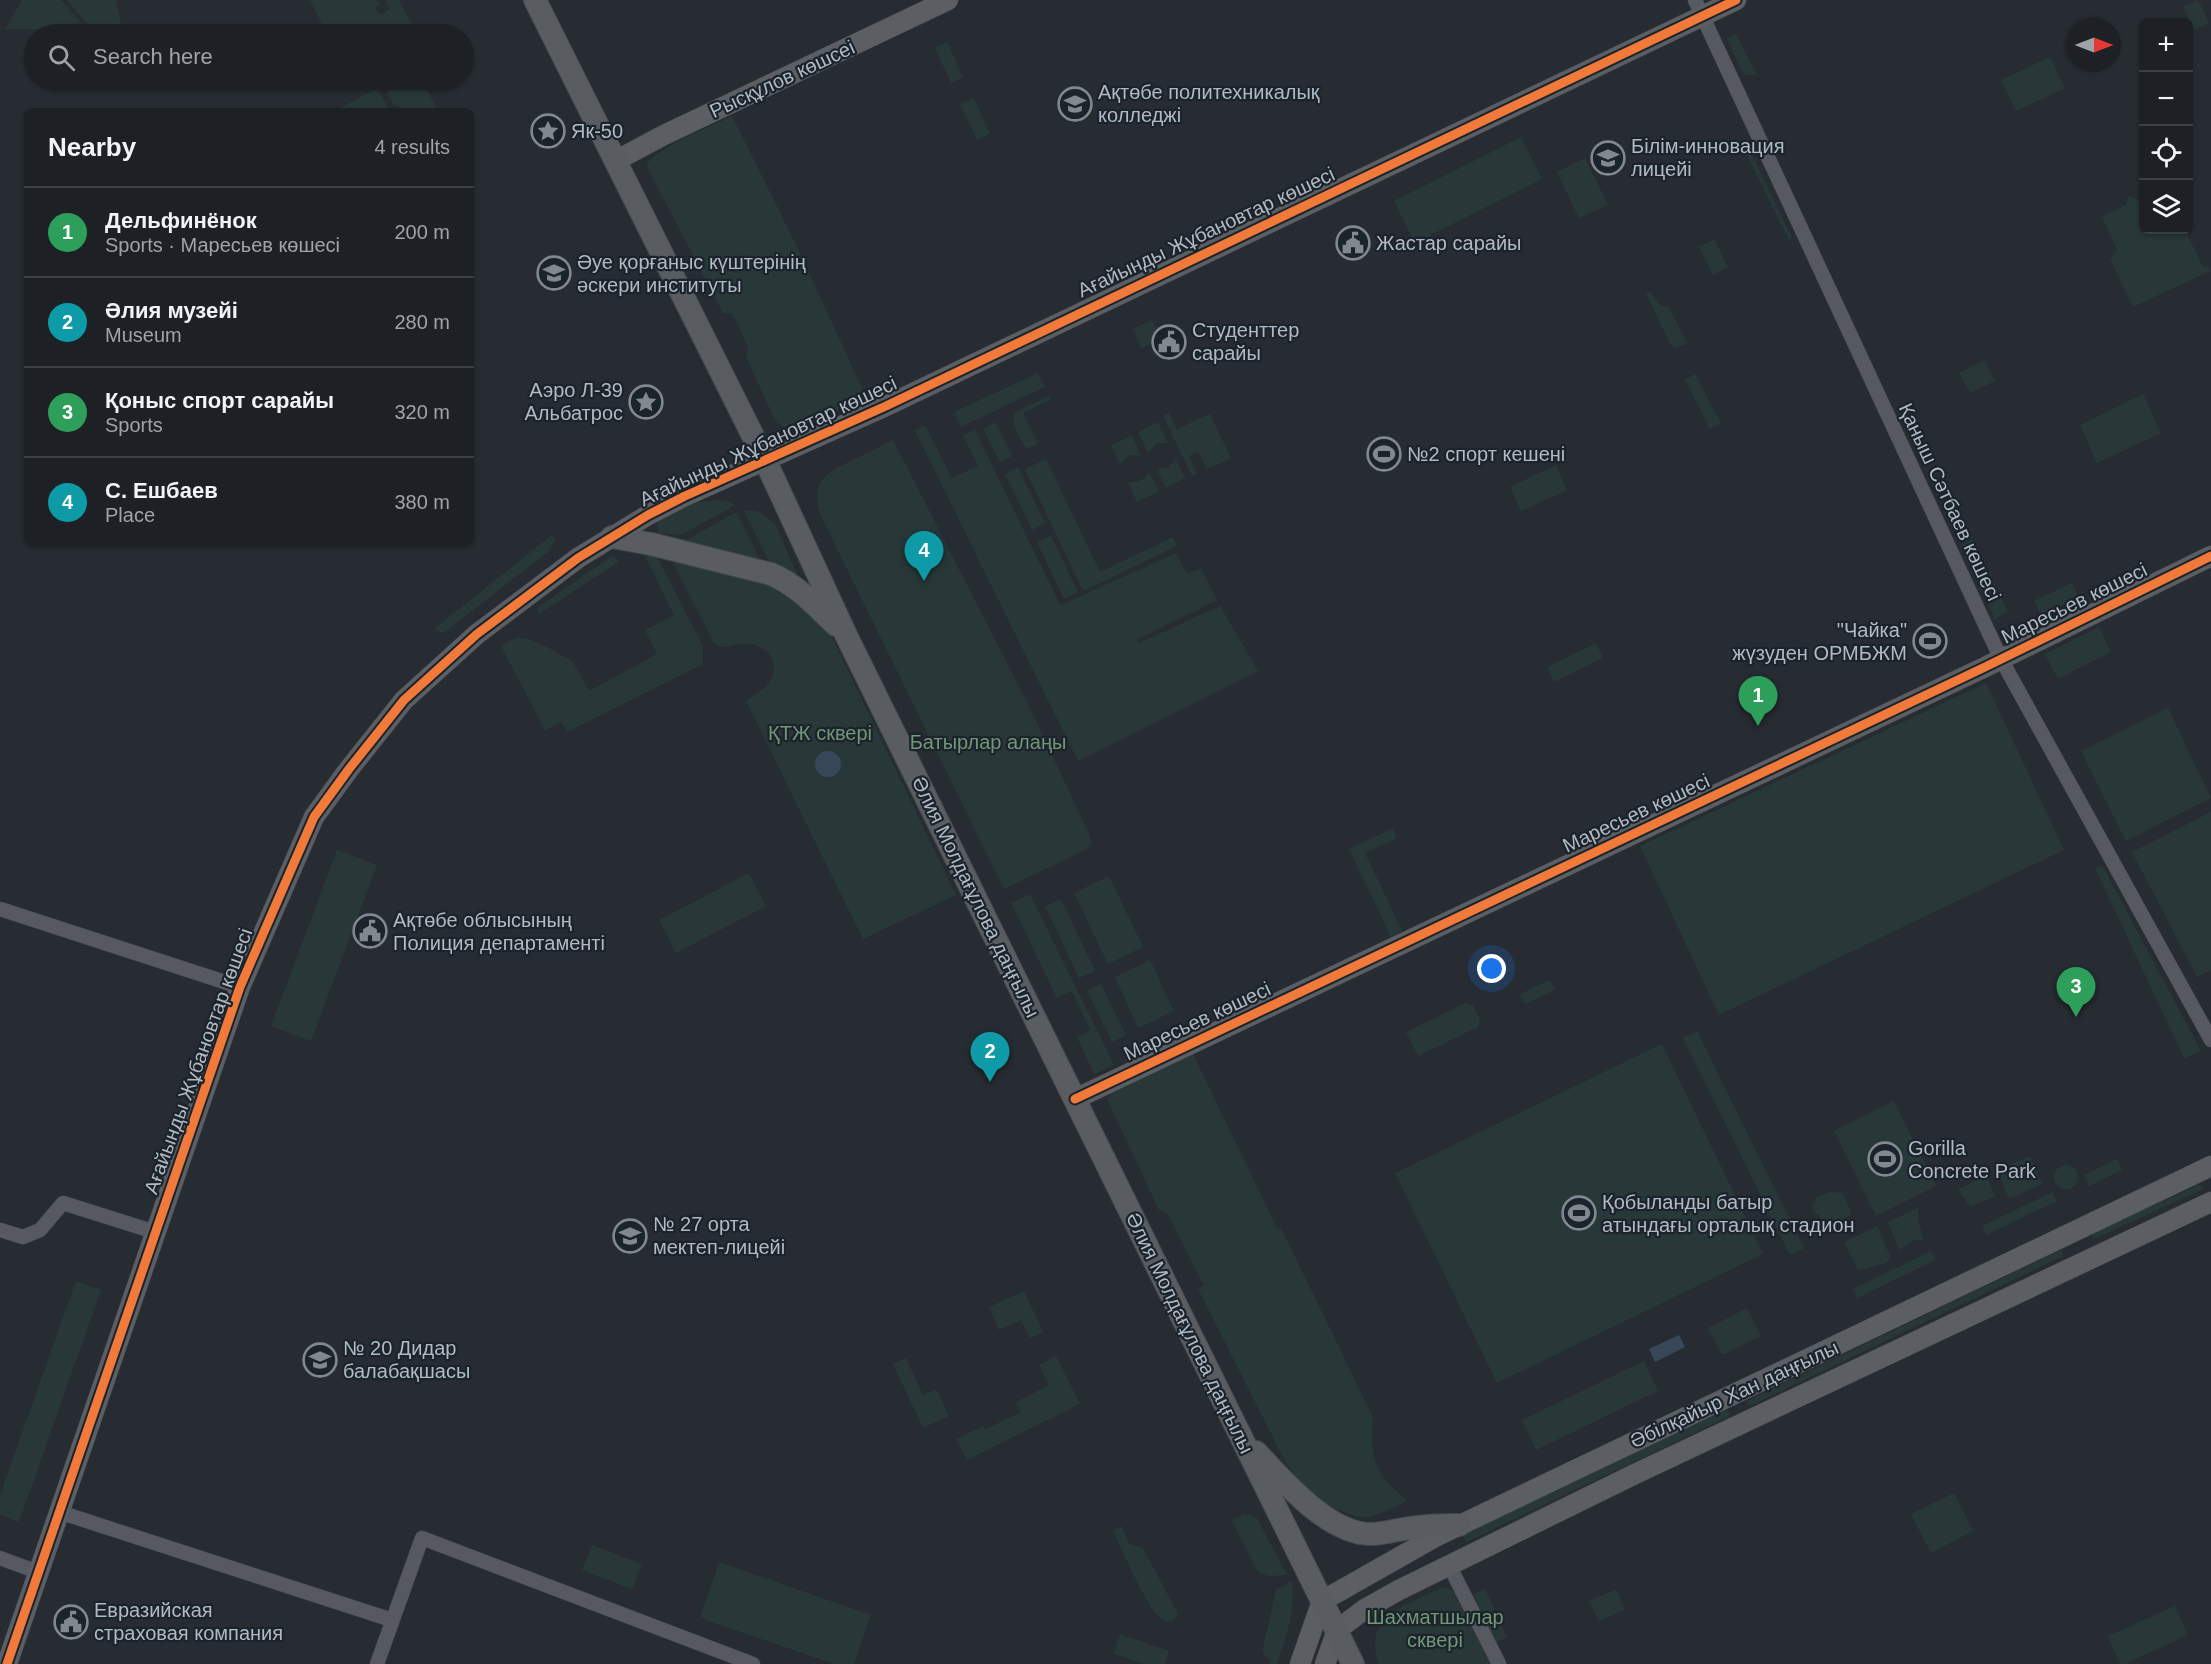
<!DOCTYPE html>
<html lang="en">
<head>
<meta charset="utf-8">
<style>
	:root { --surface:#1d2126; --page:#25292e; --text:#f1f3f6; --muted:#a0a3a7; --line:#3b3e43; --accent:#b45309 }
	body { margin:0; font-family:Arial,sans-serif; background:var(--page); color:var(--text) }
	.controls { position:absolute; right:18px; top:18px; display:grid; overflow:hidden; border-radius:9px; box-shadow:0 2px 4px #0004 }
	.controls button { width:54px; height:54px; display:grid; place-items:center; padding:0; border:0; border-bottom:2px solid var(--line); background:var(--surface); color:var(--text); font:30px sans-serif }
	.compass { position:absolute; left:2067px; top:18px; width:54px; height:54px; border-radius:50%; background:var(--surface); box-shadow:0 2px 4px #0004; rotate:90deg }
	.you { position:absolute; left:1492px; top:969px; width:21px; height:21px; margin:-15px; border:4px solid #fff; border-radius:50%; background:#1a73e8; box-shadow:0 0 0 9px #1a73e833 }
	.badge { display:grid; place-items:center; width:39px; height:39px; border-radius:50%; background:var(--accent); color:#fff; font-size:20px; font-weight:700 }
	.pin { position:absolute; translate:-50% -50px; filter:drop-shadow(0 2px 3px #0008) }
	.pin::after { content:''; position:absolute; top:32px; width:21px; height:18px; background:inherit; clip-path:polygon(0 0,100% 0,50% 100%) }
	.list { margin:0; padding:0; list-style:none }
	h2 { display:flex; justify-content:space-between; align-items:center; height:78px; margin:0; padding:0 24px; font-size:26px }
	h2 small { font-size:20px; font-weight:400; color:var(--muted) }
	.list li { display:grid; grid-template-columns:39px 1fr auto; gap:18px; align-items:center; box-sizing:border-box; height:90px; padding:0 24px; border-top:2px solid var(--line) }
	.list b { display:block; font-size:22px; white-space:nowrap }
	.list p { margin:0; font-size:20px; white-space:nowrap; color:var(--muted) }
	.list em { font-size:20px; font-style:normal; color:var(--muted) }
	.icon { flex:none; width:33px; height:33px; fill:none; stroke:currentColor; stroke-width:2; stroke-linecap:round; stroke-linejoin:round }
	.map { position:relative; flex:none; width:2211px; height:1664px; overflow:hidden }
	.search { position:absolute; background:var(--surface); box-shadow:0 2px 4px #0004; left:24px; top:24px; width:450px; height:66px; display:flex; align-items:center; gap:15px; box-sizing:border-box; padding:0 21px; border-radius:33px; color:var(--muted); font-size:22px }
	.panel { position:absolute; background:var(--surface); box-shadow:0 2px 4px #0004; left:24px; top:108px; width:450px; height:438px; border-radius:9px }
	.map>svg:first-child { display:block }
</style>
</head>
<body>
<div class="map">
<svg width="2211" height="1664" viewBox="0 0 2211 1664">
	<rect width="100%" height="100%" fill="#272c32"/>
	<path fill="#283838" d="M 22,0 L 61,0 L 84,26 L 79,30 L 5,29 Z
		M 67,0 L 116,0 L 121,25 L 90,27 Z
		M 310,0 L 377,0 L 380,5 L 375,7 L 379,15 L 390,9 L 385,0 L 399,0 L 417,34 L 327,34 Z
		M 2198,0 L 2209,23 L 2194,30 L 2183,7 Z
		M 1736,34 L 1757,75 L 1744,75 L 1727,39 Z
		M 947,42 L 963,77 L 951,83 L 935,48 Z
		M 2050,57 L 2065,88 L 2016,111 L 2001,80 Z
		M 392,80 L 422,80 L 438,111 L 400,111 L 398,106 L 395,107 L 383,84 Z
		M 377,88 L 389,110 L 341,111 L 340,108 Z
		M 974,98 L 990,134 L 977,140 L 960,104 Z
		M 732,116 L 798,249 L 862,388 L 862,399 L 791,429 L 784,428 L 774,418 L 746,357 L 748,347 L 732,313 L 723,313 L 647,167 L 648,162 C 670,141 704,130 732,116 Z
		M 1521,137 L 1542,179 L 1415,243 L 1394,201 Z
		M 1748,147 L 1792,238 L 1789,240 L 1744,149 Z
		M 1585,158 L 1608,205 L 1579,218 L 1557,172 Z
		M 2128,196 L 2143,202 L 2144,230 L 2185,230 L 2203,267 L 2207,265 L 2210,271 L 2133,307 L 2110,259 L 2117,250 L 2102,217 L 2126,205 Z
		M 1714,239 L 1728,267 L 1713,275 L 1699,247 Z
		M 1650,292 L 1662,307 L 1668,306 L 1688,344 L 1675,348 L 1671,345 L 1646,294 Z
		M 1152,320 L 1161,340 L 1141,348 L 1133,329 Z
		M 1984,360 L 1995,381 L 1970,393 L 1959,373 Z
		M 1038,373 L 1045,387 L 961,427 L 954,412 Z
		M 1695,374 L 1721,423 L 1710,429 L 1685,380 Z
		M 2143,394 L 2161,433 L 2097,463 L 2080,425 Z
		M 1049,396 L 1051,399 L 1023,413 L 1038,444 L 1026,449 C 1020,438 1010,425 1015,412 Z
		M 1169,413 L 1177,429 L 1210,414 L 1231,458 L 1207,469 L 1198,451 L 1189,456 L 1197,474 L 1192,476 L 1163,416 Z
		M 995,422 L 1012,456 L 1000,462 L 983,429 Z
		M 1158,422 L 1168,443 L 1156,444 L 1148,453 L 1138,432 Z
		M 925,425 L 952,478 L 978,466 L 963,435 L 975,430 L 1059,603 L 1063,604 L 1176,553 L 1187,574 L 1201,568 L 1217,600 L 1137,640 L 1139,643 L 1220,606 L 1258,671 L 1078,761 L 915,431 Z
		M 1132,435 L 1141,456 L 1129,455 L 1120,465 L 1111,445 Z
		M 893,440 L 1028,704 L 1090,836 L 1091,843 L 1087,849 L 1004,889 L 820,514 C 809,480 828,472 855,459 C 868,453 881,446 893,440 Z
		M 1046,459 L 1100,572 L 1173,537 L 1177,546 L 1083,591 L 1025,469 Z
		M 1176,459 L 1185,478 L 1166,488 L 1156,469 L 1168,468 Z
		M 1556,465 L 1567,490 L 1521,511 L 1510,487 Z
		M 1018,467 L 1045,523 L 1032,530 L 1005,474 Z
		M 1149,472 L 1159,491 L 1137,502 L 1128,482 C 1137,482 1144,481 1149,472 Z
		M 718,500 L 730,502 L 735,505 L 681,535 L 659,533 L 657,527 C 661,507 701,501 718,500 Z
		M 743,509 L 760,512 L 775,524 L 801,583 L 770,564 Z
		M 736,512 L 761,561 L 678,545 Z
		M 552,535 L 556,540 L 548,552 L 446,631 L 442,633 L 434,629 Z
		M 1051,536 L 1078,592 L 1064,599 L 1037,542 Z
		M 1973,539 L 2008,612 L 1995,619 L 1960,546 Z
		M 653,549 L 703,646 L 703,664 L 567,732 L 561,722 L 545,730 L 501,646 L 515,638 L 525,638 L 544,645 L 573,662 L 589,691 L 657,654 L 645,630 L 674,615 L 644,554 Z
		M 612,556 L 620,561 L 539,614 L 538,607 Z
		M 673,563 C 703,567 733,570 761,582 C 786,592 806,611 827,627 L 956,895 L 863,939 L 746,701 C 759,692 776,684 774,666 C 772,649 756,643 741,644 C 735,644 728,648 722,647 C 720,647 715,644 714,643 Z
		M 2072,583 L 2079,597 L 2041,615 L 2034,601 Z
		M 2099,627 L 2111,652 L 2058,679 L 2045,654 Z
		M 1596,643 L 1603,658 L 1554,682 L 1547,667 Z
		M 1986,683 L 2064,850 L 1719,1015 L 1640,846 Z
		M 2168,708 L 2211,798 L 2126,841 L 2081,751 Z
		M 2211,812 L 2211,970 L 2197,977 L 2132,852 Z
		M 1393,828 L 1397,838 L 1365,853 L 1402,931 L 1391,937 L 1349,849 Z
		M 337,850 L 377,865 L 311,1041 L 271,1026 Z
		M 2102,865 L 2201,1051 L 2184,1058 L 2095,868 Z
		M 749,873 L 766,906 L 676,953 L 659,920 Z
		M 1109,876 L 1143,947 L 1108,964 L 1074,893 Z
		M 1030,894 L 1114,1065 L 1094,1074 L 1077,1037 L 1090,1030 L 1072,991 L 1057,998 L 1011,903 Z
		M 1061,899 L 1095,971 L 1079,978 L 1045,906 Z
		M 1150,960 L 1174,1011 L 1138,1028 L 1115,977 Z
		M 1550,980 L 1555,990 L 1525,1004 L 1520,994 Z
		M 1101,984 L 1126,1035 L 1112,1042 L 1087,991 Z
		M 1465,1003 L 1473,1005 L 1480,1019 L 1478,1027 L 1418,1056 L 1406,1032 Z
		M 1697,1031 L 1804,1248 L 1790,1255 L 1683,1038 Z
		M 1662,1044 L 1763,1254 L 1497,1383 L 1395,1173 Z
		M 1193,1054 L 1277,1228 L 1282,1230 L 1373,1417 C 1370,1461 1374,1472 1407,1501 C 1393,1507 1378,1517 1362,1517 C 1356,1517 1350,1514 1344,1512 C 1316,1503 1301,1484 1285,1461 L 1198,1289 L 1204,1286 L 1168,1214 L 1159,1210 L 1107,1099 L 1113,1090 Z
		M 1894,1101 L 1936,1186 L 1876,1216 L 1834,1131 Z
		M 2030,1156 L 2042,1184 L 2009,1199 L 1997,1170 Z
		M 2117,1159 L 2122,1170 L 2089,1186 L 2084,1175 Z
		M2054 1177a12 12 0 1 1 24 0a12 12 0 1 1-24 0Z
		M 1986,1176 L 1995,1196 L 1970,1207 L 1958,1189 Z
		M 2201,1184 L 2203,1189 L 2094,1239 L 2092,1234 Z
		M 1831,1192 L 1842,1193 L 1851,1211 L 1850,1215 L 1845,1218 L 1832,1232 L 1824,1230 L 1820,1216 L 1814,1212 L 1812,1206 L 1816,1197 Z
		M 2053,1192 L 2057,1201 L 1986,1235 L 1982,1226 Z
		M 1918,1208 L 1918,1221 L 1924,1240 L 1913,1240 L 1899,1250 L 1888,1222 Z
		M 1877,1226 L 1891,1258 L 1884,1264 L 1858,1270 L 1844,1242 Z
		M 2061,1250 L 2063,1256 L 1750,1406 L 1747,1401 Z
		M 1931,1251 L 1936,1260 L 1857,1298 L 1853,1289 Z
		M 76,1281 L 101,1290 L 19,1522 L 0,1515 L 0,1495 Z
		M 1024,1291 L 1043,1332 L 1030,1338 L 1021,1320 L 999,1330 L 989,1307 Z
		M 1747,1308 L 1761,1336 L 1722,1355 L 1708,1328 Z
		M 1056,1356 L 1080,1404 L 967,1460 L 956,1439 L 983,1426 L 986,1429 L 1021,1412 L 1016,1402 L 1049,1385 L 1039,1365 Z
		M 906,1358 L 923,1395 L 936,1389 L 949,1416 L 923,1428 L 893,1364 Z
		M 1644,1361 L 1658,1391 L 1536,1450 L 1522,1420 Z
		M 1727,1409 L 1730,1416 L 1466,1542 L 1463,1535 Z
		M 1954,1493 L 1973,1531 L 1931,1553 L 1911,1514 Z
		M 1244,1514 L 1257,1518 L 1287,1575 L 1268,1576 L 1258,1572 L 1232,1521 Z
		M 1121,1526 L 1129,1544 L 1143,1548 L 1177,1612 L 1177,1617 L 1172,1621 C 1167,1621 1163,1620 1159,1617 C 1148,1608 1121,1548 1113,1531 Z
		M 592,1545 L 642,1564 L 632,1589 L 582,1570 Z
		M 719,1562 L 871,1615 L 854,1664 L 834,1664 L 700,1618 Z
		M 1292,1580 C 1296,1610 1286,1636 1277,1664 L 1269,1664 L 1271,1661 L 1262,1652 L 1276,1590 Z
		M 1447,1587 L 1455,1592 L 1493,1664 L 1379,1664 C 1361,1617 1407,1604 1441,1588 Z
		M 1485,1589 L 1507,1637 L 1495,1643 L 1473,1594 Z
		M 1616,1589 L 1625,1609 L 1599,1621 L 1589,1601 Z
		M 2175,1606 L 2188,1635 L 2125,1664 L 2120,1664 L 2108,1636 Z
		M 1120,1634 L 1169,1651 L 1165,1664 L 1145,1664 L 1114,1654 Z"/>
	<path fill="#384859" d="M815 764a13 13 0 1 1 26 0a13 13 0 1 1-26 0Z
		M 1679,1335 L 1685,1347 L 1655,1362 L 1649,1349 Z"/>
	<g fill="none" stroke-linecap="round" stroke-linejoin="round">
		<defs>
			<path id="street" d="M 1695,0 L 2001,659 L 2211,1040
				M 0,909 L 240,987
				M 0,1230 L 23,1237 L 40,1230 L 63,1203 L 155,1232
				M 59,1512 L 392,1620
				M 0,1558 L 38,1572
				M 1449,1565 L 1499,1664
				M 377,1664 L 422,1538 L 753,1664"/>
			<path id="secondary" d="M 617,160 L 664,135 L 948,0
				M 1075,1099 L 1983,668 L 2211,556
				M 7,1664 L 240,987 L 314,817 L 349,769 L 404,700 L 477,634 L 578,558 L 648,515 L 685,496 L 886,406 L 1736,0
				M 1300,1664 L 1322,1601 L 1435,1537 L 2211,1166
				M 1325,1664 L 1337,1630 L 1365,1609 L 1399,1590 L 1635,1474 L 2211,1202"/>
			<path id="primary" d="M 535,0 L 765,460 L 846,635 L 1353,1664
				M 612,537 L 651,544 L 771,574 C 797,585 816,606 836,625
				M 1256,1452 C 1284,1481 1328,1534 1371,1534 C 1387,1534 1402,1528 1417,1527 C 1431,1525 1445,1525 1459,1525"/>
		</defs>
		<use href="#street" stroke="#44484d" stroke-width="15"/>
		<use href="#secondary" stroke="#44484d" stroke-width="21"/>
		<use href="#primary" stroke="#44494f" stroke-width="24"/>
		<use href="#street" stroke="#565a60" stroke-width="14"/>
		<use href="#secondary" stroke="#5b5f64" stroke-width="20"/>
		<use href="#primary" stroke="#595d61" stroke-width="22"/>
		<defs>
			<path id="cycleway" d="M 1075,1099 L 1983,668 L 2211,556
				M 7,1664 L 240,987 L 314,817 L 349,769 L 404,700 L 477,634 L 578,558 L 648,515 L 685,496 L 886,406 L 1736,0"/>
		</defs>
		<use href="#cycleway" stroke="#1b232b" stroke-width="13"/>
		<use href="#cycleway" stroke="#f17a3a" stroke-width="9"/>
	</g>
	<defs>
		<symbol id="university-ring" viewBox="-11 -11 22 22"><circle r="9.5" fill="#1b232b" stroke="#818890" stroke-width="1.5"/><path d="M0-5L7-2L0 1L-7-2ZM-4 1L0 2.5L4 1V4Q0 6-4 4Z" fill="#818890"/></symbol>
		<symbol id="sight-ring" viewBox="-11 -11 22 22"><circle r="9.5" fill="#1b232b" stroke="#818890" stroke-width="1.5"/><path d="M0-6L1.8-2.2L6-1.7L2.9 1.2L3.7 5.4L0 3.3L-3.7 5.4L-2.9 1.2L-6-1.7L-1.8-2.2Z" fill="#818890"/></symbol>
		<symbol id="school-ring" viewBox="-11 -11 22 22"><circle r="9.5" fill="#1b232b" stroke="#818890" stroke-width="1.5"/><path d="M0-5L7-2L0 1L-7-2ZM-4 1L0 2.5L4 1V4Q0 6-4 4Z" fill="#818890"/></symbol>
		<symbol id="civic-ring" viewBox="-11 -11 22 22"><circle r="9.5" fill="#1b232b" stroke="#818890" stroke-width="1.5"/><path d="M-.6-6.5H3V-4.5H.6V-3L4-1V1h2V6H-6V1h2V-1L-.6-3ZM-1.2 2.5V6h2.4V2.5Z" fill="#818890"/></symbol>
		<symbol id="stadium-ring" viewBox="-11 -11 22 22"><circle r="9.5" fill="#1b232b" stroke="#818890" stroke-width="1.5"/><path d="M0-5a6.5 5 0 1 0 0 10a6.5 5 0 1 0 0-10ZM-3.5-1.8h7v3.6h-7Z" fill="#818890"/></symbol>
	</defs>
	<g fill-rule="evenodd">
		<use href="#university-ring" x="1056" y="85" width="38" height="38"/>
		<use href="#sight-ring" x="529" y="112" width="38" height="38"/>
		<use href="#school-ring" x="1589" y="139" width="38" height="38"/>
		<use href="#civic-ring" x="1334" y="224" width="38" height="38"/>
		<use href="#university-ring" x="535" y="254" width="38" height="38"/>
		<use href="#civic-ring" x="1150" y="323" width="38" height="38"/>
		<use href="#sight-ring" x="627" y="383" width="38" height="38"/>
		<use href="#stadium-ring" x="1365" y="435" width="38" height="38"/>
		<use href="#stadium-ring" x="1911" y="622" width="38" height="38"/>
		<use href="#civic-ring" x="351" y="912" width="38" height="38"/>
		<use href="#stadium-ring" x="1866" y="1140" width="38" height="38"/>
		<use href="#stadium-ring" x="1560" y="1194" width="38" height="38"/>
		<use href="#school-ring" x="611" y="1217" width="38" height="38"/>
		<use href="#school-ring" x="301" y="1341" width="38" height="38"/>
		<use href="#civic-ring" x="52" y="1603" width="38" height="38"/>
	</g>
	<g text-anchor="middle" stroke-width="4.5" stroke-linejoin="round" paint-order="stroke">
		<g font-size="20" fill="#b1b9c3" stroke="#1b232b">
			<text transform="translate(782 79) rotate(-25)" y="7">Рысқұлов көшсеі</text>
			<text transform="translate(1206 232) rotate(-25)" y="7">Ағайынды Жұбановтар көшесі</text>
			<text transform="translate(768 441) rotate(-25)" y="7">Ағайынды Жұбановтар көшесі</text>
			<text transform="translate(1950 502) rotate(65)" y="7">Қаныш Сәтбаев көшесі</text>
			<text transform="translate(2074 603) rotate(-26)" y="7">Маресьев көшесі</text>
			<text transform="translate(1636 813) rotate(-25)" y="7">Маресьев көшесі</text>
			<text transform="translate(976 897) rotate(64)" y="7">Әлия Молдағұлова даңғылы</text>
			<text transform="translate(1197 1021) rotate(-25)" y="7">Маресьев көшесі</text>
			<text transform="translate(198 1061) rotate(-70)" y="7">Ағайынды Жұбановтар көшесі</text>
			<text transform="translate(1190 1333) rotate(64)" y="7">Әлия Молдағұлова даңғылы</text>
			<text transform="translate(1734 1394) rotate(-25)" y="7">Әбілқайыр Хан даңғылы</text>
		</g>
		<g font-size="20" fill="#b1b9c3" stroke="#1b232b" text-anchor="start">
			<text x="1098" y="99">Ақтөбе политехникалық<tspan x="1098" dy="23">колледжі</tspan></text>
			<text x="571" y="138">Як-50</text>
			<text x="1631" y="153">Білім-инновация<tspan x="1631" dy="23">лицейі</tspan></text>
			<text x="1376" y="250">Жастар сарайы</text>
			<text x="577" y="269">Әуе қорғаныс күштерінің<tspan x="577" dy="23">әскери институты</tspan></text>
			<text x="1192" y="337">Студенттер<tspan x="1192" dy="23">сарайы</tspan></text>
			<text x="623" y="397" text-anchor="end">Аэро Л-39<tspan x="623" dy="23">Альбатрос</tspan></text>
			<text x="1407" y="461">№2 спорт кешені</text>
			<text x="1907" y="637" text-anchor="end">"Чайка"<tspan x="1907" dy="23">жүзуден ОРМБЖМ</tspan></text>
			<text x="393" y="927">Ақтөбе облысының<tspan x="393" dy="23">Полиция департаменті</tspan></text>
			<text x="1908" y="1155">Gorilla<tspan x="1908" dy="23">Concrete Park</tspan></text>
			<text x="1602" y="1209">Қобыланды батыр<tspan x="1602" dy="23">атындағы орталық стадион</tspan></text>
			<text x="653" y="1231">№ 27 орта<tspan x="653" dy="23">мектеп-лицейі</tspan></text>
			<text x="343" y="1355">№ 20 Дидар<tspan x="343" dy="23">балабақшасы</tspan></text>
			<text x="94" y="1617">Евразийская<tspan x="94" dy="23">страховая компания</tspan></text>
		</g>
		<g font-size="20" fill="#729677" stroke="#1b232b">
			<text x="820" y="740">ҚТЖ сквері</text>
			<text x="988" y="749">Батырлар алаңы</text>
			<text x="1435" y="1624">Шахматшылар<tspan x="1435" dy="23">сквері</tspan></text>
		</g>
	</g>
</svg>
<div class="controls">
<button>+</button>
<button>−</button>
<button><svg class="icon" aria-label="locate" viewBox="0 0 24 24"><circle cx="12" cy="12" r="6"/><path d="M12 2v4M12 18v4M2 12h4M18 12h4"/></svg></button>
<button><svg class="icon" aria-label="layers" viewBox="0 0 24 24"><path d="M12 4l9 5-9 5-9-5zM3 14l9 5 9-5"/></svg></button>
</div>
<svg class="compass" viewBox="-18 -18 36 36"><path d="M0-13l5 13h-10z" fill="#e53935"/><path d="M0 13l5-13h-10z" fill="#a0a3a7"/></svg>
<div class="you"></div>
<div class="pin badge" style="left:1758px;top:726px;background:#2e9e5b">1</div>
<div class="pin badge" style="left:990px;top:1082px;background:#0f9aa8">2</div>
<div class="pin badge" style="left:2076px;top:1017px;background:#2e9e5b">3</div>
<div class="pin badge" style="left:924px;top:581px;background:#0f9aa8">4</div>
<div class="search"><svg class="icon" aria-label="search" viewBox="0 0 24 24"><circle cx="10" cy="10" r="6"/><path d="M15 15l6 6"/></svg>Search here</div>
<section class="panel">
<h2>Nearby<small>4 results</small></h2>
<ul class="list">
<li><span class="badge" style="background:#2e9e5b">1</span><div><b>Дельфинёнок</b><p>Sports · Маресьев көшесі</p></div><em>200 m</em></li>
<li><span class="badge" style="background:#0f9aa8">2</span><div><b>Әлия музейі</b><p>Museum</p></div><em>280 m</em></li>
<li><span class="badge" style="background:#2e9e5b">3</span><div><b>Қоныс спорт сарайы</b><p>Sports</p></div><em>320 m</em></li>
<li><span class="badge" style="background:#0f9aa8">4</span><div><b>С. Ешбаев</b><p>Place</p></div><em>380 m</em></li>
</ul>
</section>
</div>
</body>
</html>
